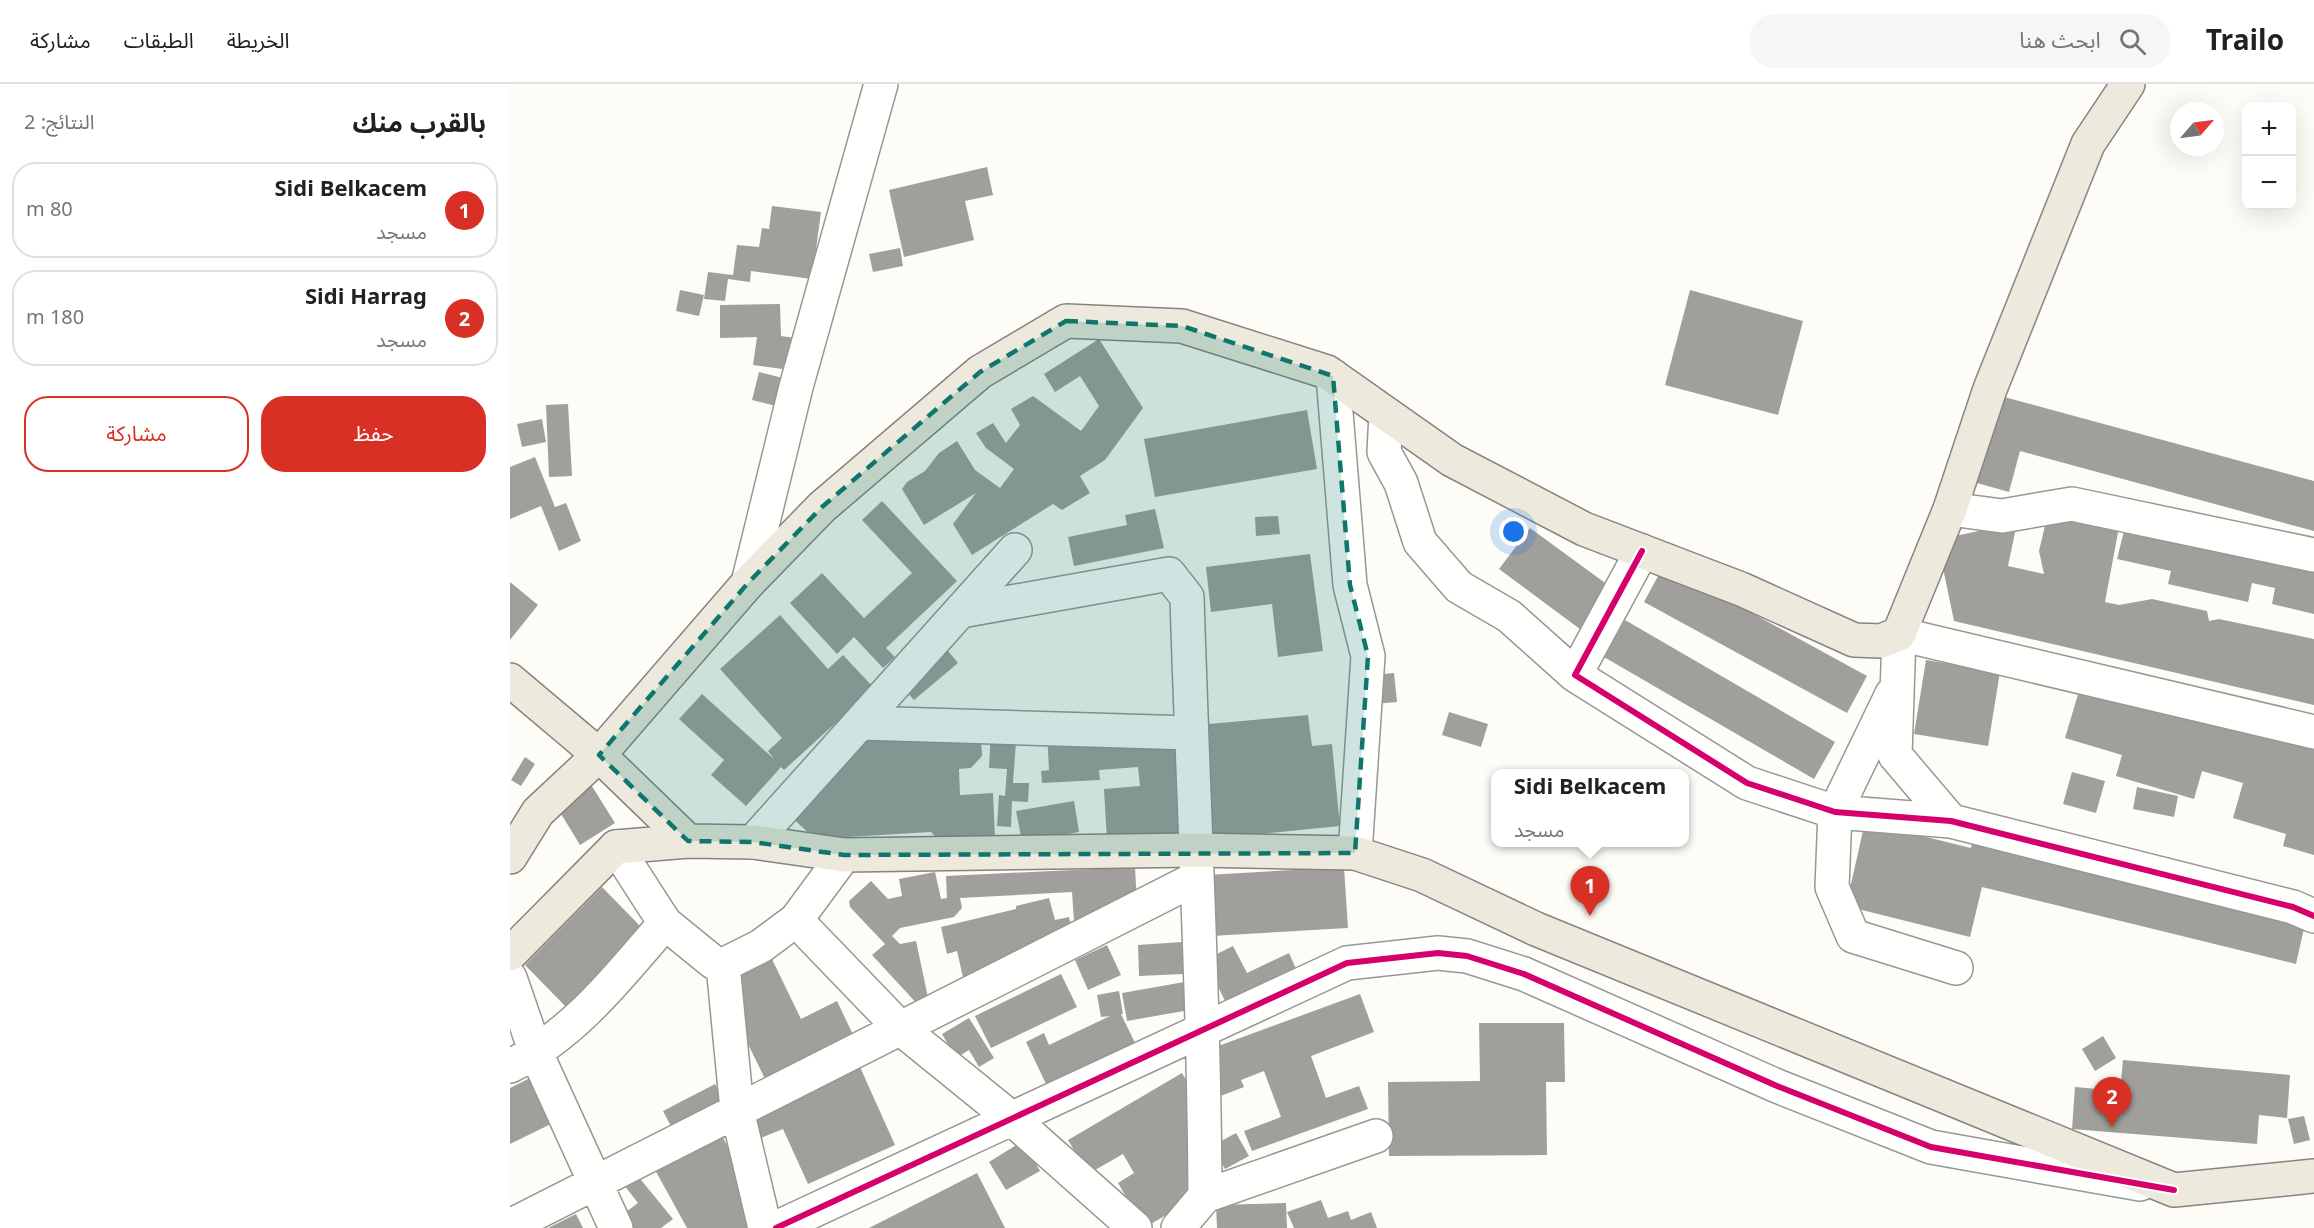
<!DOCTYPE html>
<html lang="ar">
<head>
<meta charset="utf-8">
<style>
	:root { --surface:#fff; --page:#f6f6f6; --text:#202124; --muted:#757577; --line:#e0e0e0; --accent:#d93025 }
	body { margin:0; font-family:Georgia,"Noto Sans Arabic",serif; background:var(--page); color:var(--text); direction:rtl }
	.controls { position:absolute; right:18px; top:18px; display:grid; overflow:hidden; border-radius:12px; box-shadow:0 6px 24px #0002 }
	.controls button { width:54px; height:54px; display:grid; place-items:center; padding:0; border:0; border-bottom:2px solid var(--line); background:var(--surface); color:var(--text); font:30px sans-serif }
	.compass { position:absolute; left:1660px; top:18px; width:54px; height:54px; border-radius:50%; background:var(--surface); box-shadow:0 6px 24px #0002; rotate:62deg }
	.you { position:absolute; left:1004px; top:448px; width:21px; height:21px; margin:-15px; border:4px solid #fff; border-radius:50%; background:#1a73e8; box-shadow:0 0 0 9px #1a73e833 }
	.badge { display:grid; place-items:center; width:39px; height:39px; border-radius:50%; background:var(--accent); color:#fff; font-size:20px; font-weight:700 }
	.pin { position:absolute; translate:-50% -50px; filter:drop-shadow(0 2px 3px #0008) }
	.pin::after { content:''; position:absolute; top:32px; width:21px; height:18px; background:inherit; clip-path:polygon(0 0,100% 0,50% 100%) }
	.popup { position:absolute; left:981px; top:685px; width:198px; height:78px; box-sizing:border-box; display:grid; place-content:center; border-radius:12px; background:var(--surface); filter:drop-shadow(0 2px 4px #0005); font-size:20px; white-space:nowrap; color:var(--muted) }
	.popup b { font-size:22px; color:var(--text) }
	.popup::after { content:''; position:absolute; left:50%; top:100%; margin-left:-12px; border:12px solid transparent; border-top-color:var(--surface) }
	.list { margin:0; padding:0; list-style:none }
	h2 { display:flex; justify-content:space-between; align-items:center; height:78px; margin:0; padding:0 24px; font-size:26px }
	h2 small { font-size:20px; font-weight:400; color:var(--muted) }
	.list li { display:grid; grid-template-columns:39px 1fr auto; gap:18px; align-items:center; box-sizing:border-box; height:96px; margin:0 12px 12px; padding:0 12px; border:2px solid var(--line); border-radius:24px }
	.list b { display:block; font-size:22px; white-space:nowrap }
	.list p { margin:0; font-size:20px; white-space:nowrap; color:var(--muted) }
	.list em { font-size:20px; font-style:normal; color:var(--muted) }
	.actions { display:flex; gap:12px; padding:18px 24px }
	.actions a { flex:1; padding:14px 0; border:2px solid var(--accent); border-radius:24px; text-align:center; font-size:21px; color:var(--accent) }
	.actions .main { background:var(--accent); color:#fff }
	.icon { flex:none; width:33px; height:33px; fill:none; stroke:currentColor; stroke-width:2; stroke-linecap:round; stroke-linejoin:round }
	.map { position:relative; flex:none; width:1804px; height:1144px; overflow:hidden; direction:ltr }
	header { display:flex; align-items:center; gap:36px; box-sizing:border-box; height:84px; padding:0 30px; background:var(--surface); border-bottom:2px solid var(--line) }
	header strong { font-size:28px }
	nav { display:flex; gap:33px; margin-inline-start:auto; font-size:21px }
	.search { width:420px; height:54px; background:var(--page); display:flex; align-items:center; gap:15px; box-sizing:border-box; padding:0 21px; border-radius:24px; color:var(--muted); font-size:22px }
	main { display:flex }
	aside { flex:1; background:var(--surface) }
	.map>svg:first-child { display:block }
</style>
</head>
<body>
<header>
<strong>Trailo</strong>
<div class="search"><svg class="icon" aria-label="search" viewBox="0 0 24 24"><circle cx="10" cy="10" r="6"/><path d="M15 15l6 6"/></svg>ابحث هنا</div>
<nav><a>الخريطة</a><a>الطبقات</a><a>مشاركة</a></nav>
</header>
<main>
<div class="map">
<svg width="1804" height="1144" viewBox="0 0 1804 1144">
	<rect width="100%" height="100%" fill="#fdfcf7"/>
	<path fill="#a19f9c" d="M 477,83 L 483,111 L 455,117 L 464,156 L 394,173 L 379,106 Z
		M 262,122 L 311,128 L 302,195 L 241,187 L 240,198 L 218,195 L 215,217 L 194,215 L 198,188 L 223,191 L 227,161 L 249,163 L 252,144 L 259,145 Z
		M 390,164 L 393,182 L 363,188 L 359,170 Z
		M 170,206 L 194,211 L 189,232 L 166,227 Z
		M 1180,206 L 1293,237 L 1268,331 L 1155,301 Z
		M 270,220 L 271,252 L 285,254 L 280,286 L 243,281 L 247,253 L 210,254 L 210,221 Z
		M 589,255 L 633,324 L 595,376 L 570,392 L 580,409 L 552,426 L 543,420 L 462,471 L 443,440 L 466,409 L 414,441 L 392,405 L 397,398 L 415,387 L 429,369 L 447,357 L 465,386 L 490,404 L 504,385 L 476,364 L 466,349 L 483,339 L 496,359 L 510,341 L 501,325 L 523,312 L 571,347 L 589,322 L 570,292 L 545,308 L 534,290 Z
		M 249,288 L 273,294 L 266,322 L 242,316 Z
		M 1483,310 L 1804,397 L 1804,447 L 1510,367 L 1499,408 L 1460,397 Z
		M 58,320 L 62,392 L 39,393 L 36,321 Z
		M 797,326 L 807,385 L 645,413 L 634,355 Z
		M 32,335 L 36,358 L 12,363 L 7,340 Z
		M 25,373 L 45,423 L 56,419 L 71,457 L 49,467 L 31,422 L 0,435 L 0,383 Z
		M 372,417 L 447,497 L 376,564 L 385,573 L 373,584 L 344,553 L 327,570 L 280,519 L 312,489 L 354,534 L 402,489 L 352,436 Z
		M 645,425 L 654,464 L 564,482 L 558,453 L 617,441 L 615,431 Z
		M 1538,429 L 1610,438 L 1595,518 L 1609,521 L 1642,515 L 1697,527 L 1699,537 L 1709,535 L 1804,555 L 1804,621 L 1444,537 L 1433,484 L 1440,453 L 1507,439 L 1498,482 L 1534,490 L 1529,467 Z
		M 768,432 L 770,450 L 746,452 L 745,433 Z
		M 1615,443 L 1804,485 L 1804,530 L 1762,520 L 1765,504 L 1742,499 L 1738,518 L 1658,500 L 1661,487 L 1607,475 Z
		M 1020,444 L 1113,512 L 1082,554 L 989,485 Z
		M 800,470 L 813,567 L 768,573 L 762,520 L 701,528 L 696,483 Z
		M 1154,481 L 1357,592 L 1337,629 L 1134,518 Z
		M 0,498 L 28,521 L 0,556 Z
		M 270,531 L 318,585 L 333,571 L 364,604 L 274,686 L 271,683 L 236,722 L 201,691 L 214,676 L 169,635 L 192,610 L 264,675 L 258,667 L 272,654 L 210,585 Z
		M 1115,536 L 1325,658 L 1304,695 L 1094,573 Z
		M 429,556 L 448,579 L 404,616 L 384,594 Z
		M 1416,576 L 1490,588 L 1478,662 L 1404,650 Z
		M 884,589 L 887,618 L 854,621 L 852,592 Z
		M 1572,597 L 1804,666 L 1804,771 L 1773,762 L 1776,750 L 1723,734 L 1733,699 L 1692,687 L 1684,715 L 1606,692 L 1612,671 L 1555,654 Z
		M 939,628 L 978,640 L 971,663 L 932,651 Z
		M 798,631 L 802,662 L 822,660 L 830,742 L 699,755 L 688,641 Z
		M 667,640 L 675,752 L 597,757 L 594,705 L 630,702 L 628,683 L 589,686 L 590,696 L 532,699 L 531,687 L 539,686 L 537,648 Z
		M 470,641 L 472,672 L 461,684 L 449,685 L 450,711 L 483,709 L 485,753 L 429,756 L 421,748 L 305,755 L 275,727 L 341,649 Z
		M 481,643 L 507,644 L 503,699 L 519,699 L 518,718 L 502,717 L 501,743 L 487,742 L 489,711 L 495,712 L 497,685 L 479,684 Z
		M 15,673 L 25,680 L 11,702 L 1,696 Z
		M 1562,688 L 1595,697 L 1586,729 L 1553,720 Z
		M 80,699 L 105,739 L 70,761 L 45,720 Z
		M 1627,703 L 1668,712 L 1664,733 L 1623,725 Z
		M 564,717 L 569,748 L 512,758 L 506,727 Z
		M 1355,738 L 1461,764 L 1464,749 L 1797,831 L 1786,880 L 1472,803 L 1460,853 L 1336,822 Z
		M 625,783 L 627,820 L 591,822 L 591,836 L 564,837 L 562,808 L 450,814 L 452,824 L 444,833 L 390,844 L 382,852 L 390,860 L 406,857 L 423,937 L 362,871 L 375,860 L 340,823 L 339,817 L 361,797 L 378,815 L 392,812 L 389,795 L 425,788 L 431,815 L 437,814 L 436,792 Z
		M 834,783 L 838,844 L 683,853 L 679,792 Z
		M 92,803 L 133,845 L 56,923 L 15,881 Z
		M 539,814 L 545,836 L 559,833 L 565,861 L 478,881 L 481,896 L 455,902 L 447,867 L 437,870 L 431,843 L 506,825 L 506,822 Z
		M 672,858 L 673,890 L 629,892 L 628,861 Z
		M 597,861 L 611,891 L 578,906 L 565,876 Z
		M 723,862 L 737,889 L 779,869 L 787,887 L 717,921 L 695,876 Z
		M 259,869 L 291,935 L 327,917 L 347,959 L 259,1003 L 206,895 Z
		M 551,890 L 567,923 L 481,964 L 465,932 Z
		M 680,897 L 685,925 L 617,937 L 612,909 Z
		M 609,907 L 613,930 L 611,930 L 626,961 L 538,1004 L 516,958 L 534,949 L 539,961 L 600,932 L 591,933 L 587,911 Z
		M 850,910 L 864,948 L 801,972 L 816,1014 L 849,1002 L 858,1025 L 742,1067 L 734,1047 L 771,1033 L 754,987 L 731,996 L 734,1003 L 708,1013 L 692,968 Z
		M 459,934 L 484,974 L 469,983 L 459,966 L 446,974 L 432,950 Z
		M 969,939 L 1054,939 L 1055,998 L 1036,998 L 1037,1071 L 879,1072 L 878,998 L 970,997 Z
		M 1593,952 L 1606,974 L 1585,987 L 1572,965 Z
		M 1613,976 L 1780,991 L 1777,1034 L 1749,1031 L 1747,1060 L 1562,1045 L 1565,1003 L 1610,1007 Z
		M 350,983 L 385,1061 L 298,1100 L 273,1045 L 241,1058 L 231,1036 Z
		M 672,989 L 702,1041 L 699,1106 L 634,1144 L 608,1099 L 624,1089 L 613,1070 L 578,1090 L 558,1056 Z
		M 24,992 L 47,1037 L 0,1060 L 0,1004 Z
		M 205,1000 L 215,1017 L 162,1044 L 153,1027 Z
		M 1794,1032 L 1800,1056 L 1784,1060 L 1778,1035 Z
		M 210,1048 L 236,1097 L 262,1144 L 177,1144 L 144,1084 Z
		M 726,1049 L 739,1072 L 715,1085 L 702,1062 Z
		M 513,1057 L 530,1087 L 496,1106 L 479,1078 Z
		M 467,1089 L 495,1144 L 359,1144 Z
		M 127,1091 L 163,1135 L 151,1144 L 123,1144 L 112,1131 L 128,1119 L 114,1101 Z
		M 811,1116 L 818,1134 L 838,1127 L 841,1136 L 861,1128 L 867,1144 L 784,1144 L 777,1128 Z
		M 776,1119 L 777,1144 L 707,1144 L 706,1121 Z
		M 66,1130 L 73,1144 L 38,1144 Z"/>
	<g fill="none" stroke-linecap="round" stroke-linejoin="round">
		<defs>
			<path id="minor" d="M 823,292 L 840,501 L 858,572 L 845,769
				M 876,330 L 874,368 L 891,399 L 910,458 L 949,503 L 999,532 L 1065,591
				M 1440,425 L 1492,432 L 1562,420 L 1804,471
				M 1132,467 L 1065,591 L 1237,699 L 1325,728 L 1441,737 L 1783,823 L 1804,832
				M 238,499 L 286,303 L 371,0
				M 451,527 L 659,490 L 677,513 C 683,713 694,912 695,1112
				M 1382,610 L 1325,728 L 1322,803 L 1343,852 L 1446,884
				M 351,639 L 681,649
				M 1441,737 L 1385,671 L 1389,550 L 1804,648
				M 243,758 L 505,466
				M 106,763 L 155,839 L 203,878 L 213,881 L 251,862 L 286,836 L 334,771
				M 286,836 L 390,944 L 501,1034 L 625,1144
				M 213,881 L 227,1026 L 255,1144
				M 0,894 L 26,969 L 106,1144
				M 0,982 C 65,950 109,892 155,839
				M 0,1142 L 685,795
				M 266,1144 L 837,879 L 928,869 L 957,872 L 1014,890 L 1267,1002 L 1421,1063 L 1630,1100
				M 668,1144 L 695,1112 L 866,1052"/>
			<path id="major" d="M 0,596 L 89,671 L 178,757
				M 0,773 L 28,728 L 89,671 L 238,499 L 312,423 L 470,288 L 556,237 L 672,242 L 817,288 L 942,376 L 1074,445 L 1231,505 L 1344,556 L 1371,557 L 1389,550 L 1440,425 L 1480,305 L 1578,60 L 1618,0
				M 0,870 L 106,763 L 178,757 L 243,758 L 334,771 L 686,766 L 845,769 L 912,791 L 1026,845 L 1664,1106 L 1804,1092"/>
		</defs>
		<use href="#minor" stroke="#979795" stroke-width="36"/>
		<use href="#major" stroke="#858482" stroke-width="36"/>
		<use href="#minor" stroke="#fffffe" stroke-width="33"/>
		<use href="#major" stroke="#ede9dc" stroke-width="33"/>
		<defs>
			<path id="cycleway" d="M 1132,467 L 1065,591 L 1237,699 L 1325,728 L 1441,737 L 1783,823 L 1804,832
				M 266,1144 L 837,879 L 928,869 L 957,872 L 1014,890 L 1267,1002 L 1421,1063 L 1664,1106"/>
		</defs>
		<use href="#cycleway" stroke="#fff" stroke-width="10"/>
		<use href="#cycleway" stroke="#d6006c" stroke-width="6"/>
	</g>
	<path fill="#0f766e" fill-opacity="0.2" stroke="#0f766e" stroke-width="4.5" stroke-dasharray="12 8" stroke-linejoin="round" d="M 556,237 L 672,242 L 823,292 L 840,501 L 858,572 L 845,769 L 334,771 L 243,758 L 178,757 L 89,671 L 238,499 L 312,423 L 470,288 Z"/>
</svg>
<div class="controls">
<button>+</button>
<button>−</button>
</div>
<svg class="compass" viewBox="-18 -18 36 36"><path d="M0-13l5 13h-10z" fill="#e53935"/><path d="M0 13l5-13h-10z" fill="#757577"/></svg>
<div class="you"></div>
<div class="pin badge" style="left:1080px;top:832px">1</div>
<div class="popup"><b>Sidi Belkacem</b>مسجد</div>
<div class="pin badge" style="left:1602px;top:1043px">2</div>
</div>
<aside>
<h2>بالقرب منك<small>النتائج: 2</small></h2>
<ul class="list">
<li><span class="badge">1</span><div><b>Sidi Belkacem</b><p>مسجد</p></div><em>80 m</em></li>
<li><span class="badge">2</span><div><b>Sidi Harrag</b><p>مسجد</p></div><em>180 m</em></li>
</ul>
<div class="actions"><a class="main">حفظ</a><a>مشاركة</a></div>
</aside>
</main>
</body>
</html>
